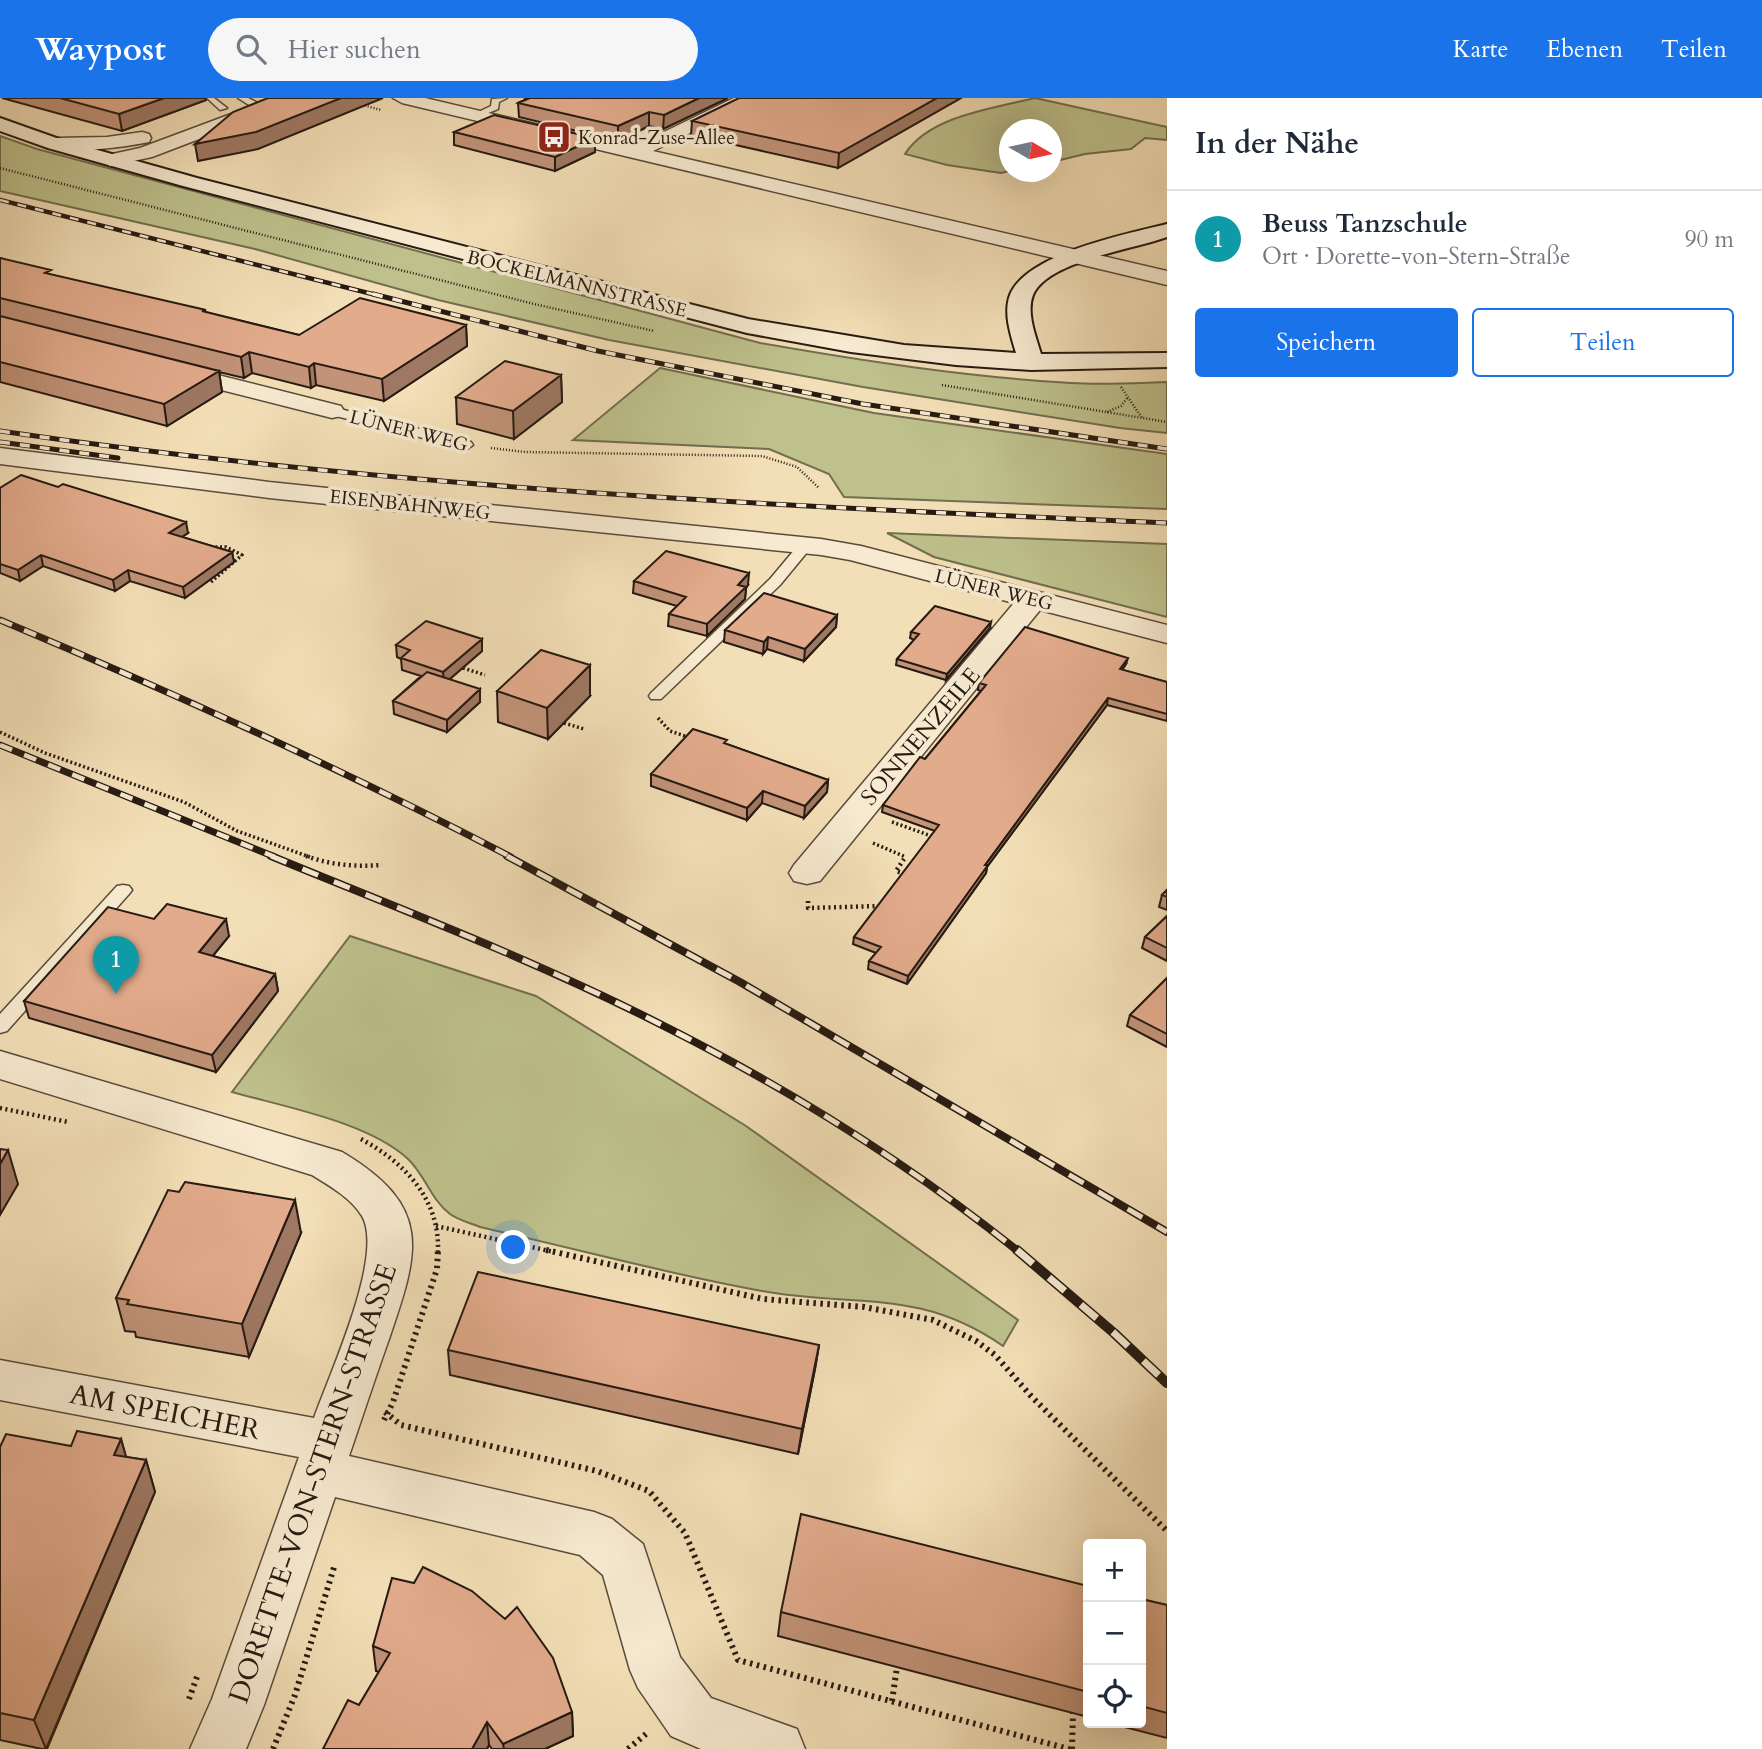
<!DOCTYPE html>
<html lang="de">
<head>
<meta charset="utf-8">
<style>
	:root { --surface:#fff; --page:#f6f6f7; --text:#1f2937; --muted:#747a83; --line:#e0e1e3; --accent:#1a73e8 }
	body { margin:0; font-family:Cardo,serif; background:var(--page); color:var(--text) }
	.controls { position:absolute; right:21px; bottom:21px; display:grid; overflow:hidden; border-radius:7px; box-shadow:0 7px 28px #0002 }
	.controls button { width:63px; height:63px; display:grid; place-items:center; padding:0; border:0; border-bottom:2px solid var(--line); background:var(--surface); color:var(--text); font:35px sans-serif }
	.compass { position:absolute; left:999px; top:21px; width:63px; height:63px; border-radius:50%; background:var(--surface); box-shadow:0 7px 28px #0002; rotate:99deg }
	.you { position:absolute; left:514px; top:1150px; width:24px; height:24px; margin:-18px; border:5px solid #fff; border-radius:50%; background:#1a73e8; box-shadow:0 0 0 10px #1a73e833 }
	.badge { display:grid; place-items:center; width:46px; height:46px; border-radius:50%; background:var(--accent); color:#fff; font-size:23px; font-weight:700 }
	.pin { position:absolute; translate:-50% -58px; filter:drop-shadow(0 2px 4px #0008) }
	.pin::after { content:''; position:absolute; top:37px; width:24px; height:21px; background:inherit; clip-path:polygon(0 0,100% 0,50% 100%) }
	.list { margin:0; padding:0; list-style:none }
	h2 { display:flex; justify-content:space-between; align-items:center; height:91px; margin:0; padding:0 28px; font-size:30px }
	h2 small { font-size:23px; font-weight:400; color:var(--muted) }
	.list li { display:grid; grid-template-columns:46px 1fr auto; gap:21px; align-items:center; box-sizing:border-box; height:98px; padding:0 28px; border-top:2px solid var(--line) }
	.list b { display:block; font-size:26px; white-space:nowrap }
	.list p { margin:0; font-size:23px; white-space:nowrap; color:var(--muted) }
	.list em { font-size:23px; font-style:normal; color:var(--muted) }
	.actions { display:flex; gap:14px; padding:21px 28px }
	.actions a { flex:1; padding:16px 0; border:2px solid var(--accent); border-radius:7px; text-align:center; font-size:24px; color:var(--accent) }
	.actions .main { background:var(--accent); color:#fff }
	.icon { flex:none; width:38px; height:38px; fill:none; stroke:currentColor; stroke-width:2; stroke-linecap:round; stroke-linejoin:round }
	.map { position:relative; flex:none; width:1167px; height:1651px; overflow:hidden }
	header { display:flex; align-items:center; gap:42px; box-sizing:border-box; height:98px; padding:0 35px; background:var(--accent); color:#fff }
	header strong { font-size:33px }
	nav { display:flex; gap:38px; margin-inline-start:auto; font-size:24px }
	.search { width:490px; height:63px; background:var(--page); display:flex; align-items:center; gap:18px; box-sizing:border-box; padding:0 24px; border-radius:38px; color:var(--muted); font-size:26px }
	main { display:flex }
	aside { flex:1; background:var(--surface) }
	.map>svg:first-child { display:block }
</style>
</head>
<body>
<header>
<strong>Waypost</strong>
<div class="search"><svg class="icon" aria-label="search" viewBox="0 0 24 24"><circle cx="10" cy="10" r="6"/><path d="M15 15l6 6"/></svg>Hier suchen</div>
<nav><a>Karte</a><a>Ebenen</a><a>Teilen</a></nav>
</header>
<main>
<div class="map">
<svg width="1167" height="1651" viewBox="0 0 1167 1651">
	<rect width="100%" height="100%" fill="#f3dfb7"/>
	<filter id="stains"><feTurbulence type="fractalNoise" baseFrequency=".00286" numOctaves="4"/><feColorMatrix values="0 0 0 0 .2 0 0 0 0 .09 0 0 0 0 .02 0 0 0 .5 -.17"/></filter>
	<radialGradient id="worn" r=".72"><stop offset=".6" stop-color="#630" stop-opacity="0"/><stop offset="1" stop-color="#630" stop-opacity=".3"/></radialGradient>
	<path fill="#bec18c" stroke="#726e4f" stroke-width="2" d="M 1035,0 L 1167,29 L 1167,42 L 1145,40 L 1131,51 L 1085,56 L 1052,64 L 1052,32 L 1010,32 L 1009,73 L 1001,75 L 947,67 L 905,56 C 929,18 994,10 1035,0 Z
		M 0,38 L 37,51 L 760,245 C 863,263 967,279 1071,285 C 1103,287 1135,285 1167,284 L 1167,335 L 1120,330 L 863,289 L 609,242 L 438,202 L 255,151 L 0,93 Z
		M 660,270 L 874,315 L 1167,356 L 1167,411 L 844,399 L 829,376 L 769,351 L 573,342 Z
		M 887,435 L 1167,446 L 1167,519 L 934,459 Z
		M 350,838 L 536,898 L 746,1028 L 1018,1222 L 1003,1248 C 918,1189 854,1210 762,1193 C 667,1176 573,1150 480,1129 C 470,1125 458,1122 450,1116 C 431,1102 425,1077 408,1061 C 368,1024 285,1009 232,994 Z"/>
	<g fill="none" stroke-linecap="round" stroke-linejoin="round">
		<defs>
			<path id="service" d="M 207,0 L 214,0 L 227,10 L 220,12 Z
				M 238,0 L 248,0 L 256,4 L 256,16 L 250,16 L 249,7 Z
				M 507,0 L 499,4 L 498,11 L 476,20 L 472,17 L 491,8 L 492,1 Z
				M 332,309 L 471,344 L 473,347 L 467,351 L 328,316 L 326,313 Z
				M 806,443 L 813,447 L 780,487 L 661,601 L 651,601 L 649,598 L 651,595 L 770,481 L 801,444 Z
				M 123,787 L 129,788 L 132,792 L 129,796 L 7,933 L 0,935 L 0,916 L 117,788 Z"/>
			<path id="minor" d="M 274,0 L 299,0 L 296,4 L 152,59 L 110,68 L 100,62 L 103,58 L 140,50 Z
				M 393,0 L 425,0 L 633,49 L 734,0 L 757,0 L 754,4 L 653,53 L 1167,173 L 1167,187 L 402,5 Z
				M 142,34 L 149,36 L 151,40 L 149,44 C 131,48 57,59 46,46 L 55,40 L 107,39 Z
				M 174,266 L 341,308 L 344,313 L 341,318 L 332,320 L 166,278 L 162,273 L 166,268 Z
				M 0,350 L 269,384 L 821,441 L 861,448 L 1167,527 L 1167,545 L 1040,512 L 820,783 L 807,786 L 794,783 L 789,775 L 794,767 L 1014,505 L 850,462 L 821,457 L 269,400 L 0,366 Z
				M 0,953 L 342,1054 C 434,1109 419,1153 389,1241 C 375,1280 362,1320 349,1358 L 594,1414 L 612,1421 L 643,1446 L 680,1559 L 711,1600 L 797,1631 L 805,1651 L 701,1651 L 671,1638 L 638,1590 L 630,1572 L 603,1477 L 580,1457 L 335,1399 L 264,1607 L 246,1651 L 190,1651 L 212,1601 L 299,1359 L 0,1302 L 0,1262 L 314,1320 C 329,1277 385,1157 362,1118 C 351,1100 330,1088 312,1077 L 0,981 Z"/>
			<path id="secondary" d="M 0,20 L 62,42 L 197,80 L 748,221 L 904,247 L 1016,255 C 1011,238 1003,215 1010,197 C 1026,156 1126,136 1167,126 L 1167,139 C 1135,151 1047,163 1033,197 C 1026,215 1036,239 1041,256 L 1167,255 L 1167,269 L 1031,272 L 956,267 L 851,254 L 747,235 L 183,88 L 48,50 L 0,33 Z"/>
		</defs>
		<use href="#service" stroke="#594b3b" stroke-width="3"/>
		<use href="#minor" stroke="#594b3b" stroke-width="3"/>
		<use href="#secondary" stroke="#261a12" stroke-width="4"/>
		<path stroke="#261a12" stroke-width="2.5" stroke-dasharray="1 2" stroke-linecap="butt" d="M 359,6 L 381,12
			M 0,70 L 534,206 L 654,233
			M 942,287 L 1167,324
			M 1121,289 L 1142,320
			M 1107,314 L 1121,308 L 1128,299
			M 491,350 L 525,354 L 762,358 L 797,369 L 819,390"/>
		<path stroke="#261a12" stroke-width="3.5" stroke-dasharray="2 2.5" stroke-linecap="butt" d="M 211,484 L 242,457 L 226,449 L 212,449
			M 463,570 L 485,577
			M 658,620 L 670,633 L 691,640
			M 564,625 L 584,631
			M 0,634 L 45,655 L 184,704 L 237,733 L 310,759
			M 892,724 L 937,740
			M 873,745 L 906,759"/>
		<path stroke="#261a12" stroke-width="4.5" stroke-dasharray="2 3.5" stroke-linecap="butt" d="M 306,758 C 331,767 355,769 382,767
			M 905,776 L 896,773 L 906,758
			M 808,803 L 808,810 L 880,808
			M 0,1010 L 68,1024
			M 361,1041 C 405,1065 440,1101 438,1154
			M 436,1128 L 554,1154"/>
		<path stroke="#261a12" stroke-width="6" stroke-dasharray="2.5 4.5" stroke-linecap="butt" d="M 546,1152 L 763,1201 L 864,1209 L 933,1222 L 976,1243 L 995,1257 L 1031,1298 L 1167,1433
			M 385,1314 L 401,1327 L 597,1373 L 649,1393 L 685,1435 L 738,1562 L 1069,1651
			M 384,1322 L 393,1304 L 437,1171 L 438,1152
			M 189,1601 L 198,1576
			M 892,1603 L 897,1569
			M 273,1651 L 295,1597 L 335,1466
			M 628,1651 L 646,1636
			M 1072,1651 L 1073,1615"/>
		<use href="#service" fill="#f7ead0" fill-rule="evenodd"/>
		<use href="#minor" fill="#f7ead0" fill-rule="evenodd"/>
		<use href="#secondary" fill="#f7ead0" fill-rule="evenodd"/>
		<defs>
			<path id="rail-far4" d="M 0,102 L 380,198"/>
			<path id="rail-far3" d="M 373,196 L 598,253 L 863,306 L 1167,351
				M 0,333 C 387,390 777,408 1167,425
				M 0,344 L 118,360"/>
			<path id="rail-far2" d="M 0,522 C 174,595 344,672 511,759
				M 0,647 L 275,759"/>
			<path id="rail-far1" d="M 271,758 C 400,811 532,861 656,924 C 784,988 907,1064 1019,1154
				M 507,758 L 740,884 L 1167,1134"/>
			<path id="rail" d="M 1017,1152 L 1114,1235 L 1167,1285"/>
		</defs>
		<use href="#rail-far4" stroke="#261a12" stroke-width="4.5"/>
		<use href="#rail-far3" stroke="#261a12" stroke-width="5"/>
		<use href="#rail-far2" stroke="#261a12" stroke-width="7"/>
		<use href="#rail-far1" stroke="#261a12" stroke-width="8"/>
		<use href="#rail" stroke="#261a12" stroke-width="10"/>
		<use href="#rail-far4" stroke="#f7ead0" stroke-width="2.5" stroke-dasharray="9" stroke-linecap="butt"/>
		<use href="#rail-far3" stroke="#f7ead0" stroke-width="3.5" stroke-dasharray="10" stroke-linecap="butt"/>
		<use href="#rail-far2" stroke="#f7ead0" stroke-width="4.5" stroke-dasharray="13" stroke-linecap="butt"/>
		<use href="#rail-far1" stroke="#f7ead0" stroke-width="5" stroke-dasharray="17" stroke-linecap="butt"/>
		<use href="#rail" stroke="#f7ead0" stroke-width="7" stroke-dasharray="21" stroke-linecap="butt"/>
	</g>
	<path fill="#c29378" stroke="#261a12" stroke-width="2" d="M 2,0 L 206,0 L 206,2 L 122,33 Z
		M 524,0 L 728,0 L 663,31 L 649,28 L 618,43 L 519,19 L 518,5 L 527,1 Z
		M 961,0 L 838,70 L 691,37 L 692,23 Z
		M 454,34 L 595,40 L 595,54 L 555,73 L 454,47 Z
		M 0,160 L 52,177 L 299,237 L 466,227 L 467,248 L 384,303 L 316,287 L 311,290 L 252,275 L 244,280 L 219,274 L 222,294 L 167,328 L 0,284 Z
		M 561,277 L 562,304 L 514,341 L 457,326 L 456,299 Z
		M 0,390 L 188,435 L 182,439 L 232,454 L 234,464 L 185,500 L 130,483 L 115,493 L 43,468 L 20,483 L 0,475 Z
		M 634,483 L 748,487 L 746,490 L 745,501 L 707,538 L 668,528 L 669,516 L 677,508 L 633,495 Z
		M 837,517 L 836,529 L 804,563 L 767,551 L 763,556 L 724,544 L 725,532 Z
		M 990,530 L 946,582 L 896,567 L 897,561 L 914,542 L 910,540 L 911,534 Z
		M 482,541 L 482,553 L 450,581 L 480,604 L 447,634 L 394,616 L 393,603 L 421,578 L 402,572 L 401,561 L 397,559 L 396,547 Z
		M 1126,566 L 1122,572 L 1167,584 L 1167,623 L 1107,607 L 987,769 L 986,775 L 907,886 L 868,871 L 869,863 L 876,855 L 853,846 L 854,839 L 935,733 L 882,714 L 883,707 L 925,661 L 981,593 L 978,592 L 979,585 Z
		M 497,593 L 590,598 L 548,641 L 498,624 Z
		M 726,646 L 828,682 L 827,694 L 804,720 L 762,705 L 747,722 L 651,688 L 651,676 Z
		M 1167,792 L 1167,812 L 1159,809 L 1162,797 Z
		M 1167,818 L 1167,863 L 1142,850 L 1145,839 Z
		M 154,821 L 229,838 L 213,858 L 275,876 L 278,893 L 216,974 L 29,920 L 24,903 Z
		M 1167,880 L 1167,949 L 1127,928 L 1130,917 Z
		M 301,1135 L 249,1259 L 136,1239 L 135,1234 L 125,1233 L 116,1200 Z
		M 819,1247 L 815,1271 L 798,1356 L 450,1277 L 448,1252 Z
		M 121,1341 L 126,1359 L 146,1362 L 155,1394 L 47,1651 L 42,1651 L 0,1642 L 0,1349 L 71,1348 Z
		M 1088,1488 L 1088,1619 L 778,1538 L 781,1514 Z
		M 1141,1501 L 1167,1507 L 1167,1640 L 1109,1625 L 1141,1625 Z
		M 373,1548 L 572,1614 L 573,1638 L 545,1651 L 492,1651 L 489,1647 L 487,1651 L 323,1651 L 359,1607 L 379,1574 L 376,1573 Z"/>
	<path fill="#9e7862" stroke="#261a12" stroke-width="2" d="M 164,0 L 206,0 L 206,2 L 122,33 L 119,16 Z
		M 341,0 L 383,0 L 258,51 L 198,63 L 195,46 Z
		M 699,0 L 728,0 L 663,31 L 664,17 Z
		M 937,0 L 961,0 L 838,70 L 839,55 Z
		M 649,14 L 649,28 L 618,43 L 618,28 Z
		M 595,40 L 595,54 L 555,73 L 555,59 Z
		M 466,227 L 467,248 L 384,303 L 382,281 Z
		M 249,254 L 252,275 L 244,280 L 241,259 Z
		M 314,265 L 316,287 L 311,290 L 309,269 Z
		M 219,273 L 222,294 L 167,328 L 164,306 Z
		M 561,277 L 562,304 L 514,341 L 513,313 Z
		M 186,424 L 188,435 L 171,446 L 169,435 Z
		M 232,454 L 234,464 L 185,500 L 183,489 Z
		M 41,457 L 43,468 L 20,483 L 18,472 Z
		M 128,472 L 130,483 L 115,493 L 113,482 Z
		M 749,475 L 748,487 L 746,490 L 745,501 L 707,538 L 707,526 L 738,487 Z
		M 837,517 L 836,529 L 804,563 L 805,551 Z
		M 991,524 L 990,530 L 946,582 L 947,576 Z
		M 768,539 L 767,551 L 763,556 L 764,544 Z
		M 482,541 L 482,553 L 444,586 L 443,574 Z
		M 1128,560 L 1126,566 L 1118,578 L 1120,571 Z
		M 590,567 L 590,598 L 548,641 L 547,610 Z
		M 480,591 L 480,604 L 447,634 L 447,622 Z
		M 1108,600 L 1107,607 L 987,769 L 986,775 L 907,886 L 908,878 L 985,767 Z
		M 828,682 L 827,694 L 804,720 L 805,708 Z
		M 763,693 L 762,705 L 747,722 L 747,710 Z
		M 226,821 L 229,838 L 202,871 L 199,854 Z
		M 275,876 L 278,893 L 216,974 L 212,957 Z
		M 8,1052 L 18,1086 L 0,1117 L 0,1066 Z
		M 295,1102 L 301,1135 L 249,1259 L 242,1226 Z
		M 819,1247 L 815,1271 L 798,1356 L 802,1331 Z
		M 121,1341 L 130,1373 L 114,1357 Z
		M 146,1362 L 155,1394 L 46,1651 L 34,1622 Z
		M 572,1614 L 573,1638 L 545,1651 L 504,1651 L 503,1646 Z
		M 487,1624 L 489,1647 L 487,1651 L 472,1651 Z"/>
	<path fill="#e2ab8c" stroke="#261a12" stroke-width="2" d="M 60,0 L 164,0 L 119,16 Z
		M 268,0 L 341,0 L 256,34 L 195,46 L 233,14 Z
		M 530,0 L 699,0 L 664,17 L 649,14 L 618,28 L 518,5 Z
		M 739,0 L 937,0 L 839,55 L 692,23 Z
		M 494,17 L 595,40 L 555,59 L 454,34 Z
		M 0,160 L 51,172 L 45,175 L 206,212 L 202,213 L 299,237 L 360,200 L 466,227 L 382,281 L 314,265 L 309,269 L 249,254 L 241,259 L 0,200 Z
		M 0,218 L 219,273 L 164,306 L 0,264 Z
		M 505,263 L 561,277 L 513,313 L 456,299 Z
		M 21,377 L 58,389 L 63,386 L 186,424 L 169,435 L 232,454 L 183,489 L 128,472 L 113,482 L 41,457 L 18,472 L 0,466 L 0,390 Z
		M 666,453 L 749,475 L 738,487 L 746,489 L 707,526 L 669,516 L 686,499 L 634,483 Z
		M 764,495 L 837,517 L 805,551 L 768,539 L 764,544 L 725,532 Z
		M 935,508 L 991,524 L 947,576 L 897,561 L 919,536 L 911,534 Z
		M 426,523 L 482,541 L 443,574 L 401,560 L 410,552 L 396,547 Z
		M 1025,529 L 1128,560 L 1120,571 L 1167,584 L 1167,616 L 1108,600 L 985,767 L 988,767 L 908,878 L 869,863 L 881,849 L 854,839 L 939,727 L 883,707 L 920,659 L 925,661 L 986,587 L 979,585 Z
		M 541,552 L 590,567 L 547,610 L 497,593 Z
		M 427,574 L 480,591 L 447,622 L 393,603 Z
		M 693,631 L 727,642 L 724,645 L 828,682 L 805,708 L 763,693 L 747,710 L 651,676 Z
		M 1167,792 L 1167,799 L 1162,797 Z
		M 167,806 L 226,821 L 199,854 L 275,876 L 212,957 L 24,903 L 108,809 L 154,821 Z
		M 1167,818 L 1167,850 L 1145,839 Z
		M 1167,880 L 1167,936 L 1130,917 Z
		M 0,1051 L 8,1052 L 0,1066 Z
		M 185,1084 L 295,1102 L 242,1226 L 127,1206 L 129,1202 L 116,1200 L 168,1092 L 179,1094 Z
		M 478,1174 L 819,1247 L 802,1331 L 448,1252 Z
		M 77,1333 L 121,1341 L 114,1357 L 146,1362 L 34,1622 L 0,1615 L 0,1349 L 6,1336 L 71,1348 Z
		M 801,1416 L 1088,1488 L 1088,1594 L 781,1514 Z
		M 423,1469 L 472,1493 L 505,1521 L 517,1509 L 553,1560 L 572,1614 L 503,1646 L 487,1624 L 472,1651 L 323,1651 L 348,1602 L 359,1607 L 390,1555 L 373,1548 L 392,1480 L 414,1485 Z
		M 1141,1501 L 1167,1507 L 1167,1615 L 1141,1608 Z"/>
	<defs>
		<symbol id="bus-square" viewBox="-11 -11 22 22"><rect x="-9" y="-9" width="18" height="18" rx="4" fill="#8f2418" stroke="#f7ead0"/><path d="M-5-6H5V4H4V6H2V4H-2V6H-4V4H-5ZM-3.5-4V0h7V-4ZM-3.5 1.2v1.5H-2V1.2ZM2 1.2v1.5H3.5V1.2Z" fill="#fff"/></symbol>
	</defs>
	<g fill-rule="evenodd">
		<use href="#bus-square" x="535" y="20" width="38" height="38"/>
	</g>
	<g text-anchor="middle" stroke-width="7" stroke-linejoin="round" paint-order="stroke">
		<g font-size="19" fill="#261a12" stroke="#f7ead0" text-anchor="start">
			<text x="578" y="46">Konrad-Zuse-Allee</text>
		</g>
		<g font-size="19" fill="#261a12" stroke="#f7ead0">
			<text transform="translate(577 185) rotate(14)" y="7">BOCKELMANNSTRASSE</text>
			<text transform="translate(409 332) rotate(14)" y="7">LÜNER WEG</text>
			<text transform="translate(410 406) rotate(6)" y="7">EISENBAHNWEG</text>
			<text transform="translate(994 491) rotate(14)" y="7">LÜNER WEG</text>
		</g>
		<g font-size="23" fill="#261a12" stroke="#f7ead0">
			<text transform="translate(920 638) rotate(-50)" y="8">SONNENZEILE</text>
		</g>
		<g font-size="28" fill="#261a12" stroke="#f7ead0">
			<text transform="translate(165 1313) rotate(11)" y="10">AM SPEICHER</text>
			<text transform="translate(312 1385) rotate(-71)" y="10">DORETTE-VON-STERN-STRASSE</text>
		</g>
	</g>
	<rect width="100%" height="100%" filter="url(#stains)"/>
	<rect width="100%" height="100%" fill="url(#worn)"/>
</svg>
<div class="controls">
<button>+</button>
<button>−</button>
<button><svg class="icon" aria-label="locate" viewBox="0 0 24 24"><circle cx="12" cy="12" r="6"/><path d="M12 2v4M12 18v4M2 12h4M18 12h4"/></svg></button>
</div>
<svg class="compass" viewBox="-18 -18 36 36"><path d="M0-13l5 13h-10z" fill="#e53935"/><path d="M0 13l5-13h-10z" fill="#747a83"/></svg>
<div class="you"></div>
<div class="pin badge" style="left:116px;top:896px;background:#0f9aa8">1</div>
</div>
<aside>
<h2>In der Nähe<small></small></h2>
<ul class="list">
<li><span class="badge" style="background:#0f9aa8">1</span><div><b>Beuss Tanzschule</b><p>Ort · Dorette-von-Stern-Straße</p></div><em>90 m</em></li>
</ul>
<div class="actions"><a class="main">Speichern</a><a>Teilen</a></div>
</aside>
</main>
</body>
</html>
